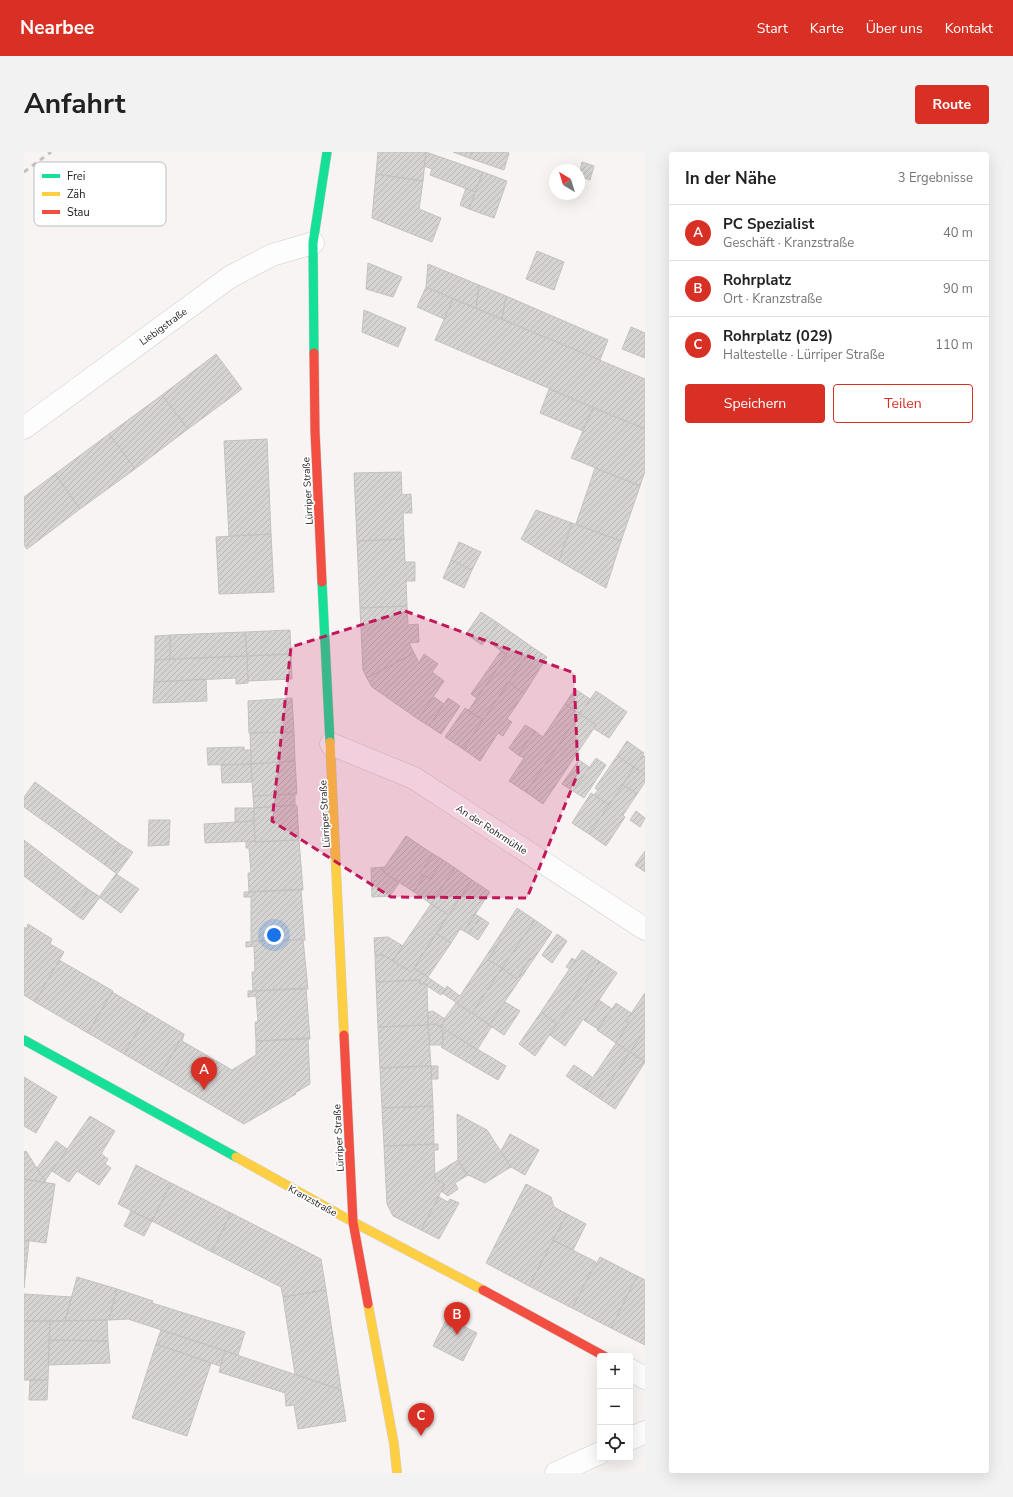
<!DOCTYPE html>
<html lang="de">
<head>
<meta charset="utf-8">
<style>
	:root { --surface:#fff; --page:#f2f2f2; --text:#222; --muted:#767676; --line:#e0e0e0; --accent:#d93025 }
	body { margin:0; font-family:"Nunito Sans",sans-serif; background:var(--page); color:var(--text) }
	.controls { position:absolute; right:12px; bottom:12px; display:grid; overflow:hidden; border-radius:4px; box-shadow:0 4px 16px #0002 }
	.controls button { width:36px; height:36px; display:grid; place-items:center; padding:0; border:0; border-bottom:1px solid var(--line); background:var(--surface); color:var(--text); font:20px sans-serif }
	.compass { position:absolute; left:525px; top:12px; width:36px; height:36px; border-radius:50%; background:var(--surface); box-shadow:0 4px 16px #0002; rotate:322deg }
	.you { position:absolute; left:250px; top:783px; width:14px; height:14px; margin:-10px; border:3px solid #fff; border-radius:50%; background:#1a73e8; box-shadow:0 0 0 6px #1a73e833 }
	.badge { display:grid; place-items:center; width:26px; height:26px; border-radius:50%; background:var(--accent); color:#fff; font-size:13px; font-weight:700 }
	.pin { position:absolute; translate:-50% -33px; filter:drop-shadow(0 1px 2px #0008) }
	.pin::after { content:''; position:absolute; top:21px; width:14px; height:12px; background:inherit; clip-path:polygon(0 0,100% 0,50% 100%) }
	.list { margin:0; padding:0; list-style:none }
	h2 { display:flex; justify-content:space-between; align-items:center; height:52px; margin:0; padding:0 16px; font-size:17px }
	h2 small { font-size:13px; font-weight:400; color:var(--muted) }
	.list li { display:grid; grid-template-columns:26px 1fr auto; gap:12px; align-items:center; box-sizing:border-box; height:56px; padding:0 16px; border-top:1px solid var(--line) }
	.list b { display:block; font-size:15px; white-space:nowrap }
	.list p { margin:0; font-size:13px; white-space:nowrap; color:var(--muted) }
	.list em { font-size:13px; font-style:normal; color:var(--muted) }
	.actions { display:flex; gap:8px; padding:12px 16px }
	.actions a { flex:1; padding:9px 0; border:1px solid var(--accent); border-radius:4px; text-align:center; font-size:14px; color:var(--accent) }
	.actions .main { background:var(--accent); color:#fff }
	.icon { flex:none; width:22px; height:22px; fill:none; stroke:currentColor; stroke-width:2; stroke-linecap:round; stroke-linejoin:round }
	.map { position:relative; flex:none; width:621px; height:1321px; overflow:hidden; border-radius:4px }
	header { display:flex; align-items:center; gap:24px; box-sizing:border-box; height:56px; padding:0 20px; background:var(--accent); color:#fff }
	header strong { font-size:19px }
	nav { display:flex; gap:22px; margin-inline-start:auto; font-size:14px }
	.intro { display:flex; align-items:center; justify-content:space-between; box-sizing:border-box; height:96px; padding:0 24px }
	h1 { margin:0; font-size:28px }
	.button { padding:10px 18px; border-radius:4px; background:var(--accent); color:#fff; font-size:14px; font-weight:700 }
	main { display:flex; gap:24px; padding:0 24px }
	aside { flex:1; background:var(--surface); border-radius:4px; box-shadow:0 4px 16px #0002 }
	.map>svg:first-child { display:block }
</style>
</head>
<body>
<header>
<strong>Nearbee</strong>
<nav><a>Start</a><a>Karte</a><a>Über uns</a><a>Kontakt</a></nav>
</header>
<div class="intro"><h1>Anfahrt</h1><a class="button">Route</a></div>
<main>
<div class="map">
<svg width="621" height="1321" viewBox="0 0 621 1321">
	<defs>
		<pattern id="building-hatch" width="6" height="6" patternUnits="userSpaceOnUse"><rect width="6" height="6" fill="#d6d4d3"/><path d="M-1 1l2-2M0 6l6-6M5 7l2-2" fill="none" stroke="#b7b6b5"/></pattern>
	</defs>
	<rect width="100%" height="100%" fill="#f8f4f3"/>
	<path fill="url(#building-hatch)" stroke="#c4c1c0" d="M 354,0 L 402,0 L 399,29 L 352,22 Z
		M 402,0 L 459,20 L 451,40 L 406,23 L 408,17 L 400,14 Z
		M 429,0 L 448,0 L 445,6 Z
		M 448,0 L 482,0 L 485,1 L 480,18 L 445,6 Z
		M 558,10 L 570,14 L 566,28 L 555,24 Z
		M 459,20 L 483,29 L 470,66 L 445,57 Z
		M 352,22 L 399,29 L 395,57 L 417,66 L 408,90 L 348,66 Z
		M 442,36 L 451,40 L 445,57 L 436,53 Z
		M 513,99 L 540,110 L 530,138 L 502,127 Z
		M 344,111 L 378,125 L 369,145 L 342,137 Z
		M 404,112 L 455,133 L 452,156 L 402,135 Z
		M 455,133 L 482,144 L 478,167 L 452,156 Z
		M 402,135 L 429,147 L 420,167 L 393,155 Z
		M 482,144 L 584,188 L 576,208 L 478,167 Z
		M 429,147 L 621,227 L 621,277 L 411,188 Z
		M 340,158 L 382,176 L 374,195 L 338,180 Z
		M 607,175 L 621,181 L 621,206 L 598,197 Z
		M 192,202 L 218,237 L 164,277 L 138,243 Z
		M 525,237 L 569,256 L 559,279 L 516,261 Z
		M 138,243 L 164,277 L 111,317 L 85,282 Z
		M 569,256 L 621,277 L 621,319 L 616,334 L 547,306 Z
		M 85,282 L 111,317 L 56,357 L 31,322 Z
		M 243,287 L 247,382 L 205,384 L 200,289 Z
		M 571,316 L 616,334 L 597,389 L 552,372 Z
		M 377,320 L 378,343 L 387,342 L 388,361 L 379,361 L 380,387 L 333,389 L 330,321 Z
		M 31,322 L 56,357 L 3,397 L 0,393 L 0,345 Z
		M 512,358 L 548,371 L 535,409 L 497,387 Z
		M 548,371 L 597,389 L 582,436 L 535,409 Z
		M 247,382 L 250,440 L 195,442 L 192,385 Z
		M 380,387 L 381,410 L 391,410 L 391,429 L 382,429 L 383,454 L 336,456 L 333,389 Z
		M 435,390 L 457,400 L 448,418 L 427,408 Z
		M 427,408 L 448,418 L 440,436 L 419,426 Z
		M 383,454 L 384,473 L 394,472 L 395,490 L 385,491 L 390,501 L 343,526 L 339,518 L 336,456 Z
		M 457,460 L 474,471 L 458,493 L 442,482 Z
		M 474,471 L 508,495 L 459,568 L 444,559 L 483,503 L 462,488 Z
		M 266,478 L 267,502 L 223,504 L 221,480 Z
		M 221,480 L 223,504 L 146,507 L 146,483 Z
		M 146,483 L 146,507 L 131,508 L 131,484 Z
		M 508,495 L 523,505 L 500,542 L 485,530 Z
		M 477,499 L 483,503 L 453,546 L 447,542 Z
		M 390,501 L 395,511 L 400,502 L 414,512 L 408,520 L 420,529 L 394,567 L 348,535 L 343,526 Z
		M 267,502 L 268,527 L 224,529 L 223,504 Z
		M 223,504 L 224,531 L 212,532 L 212,526 L 130,530 L 131,508 Z
		M 182,527 L 183,549 L 129,551 L 130,530 Z
		M 485,530 L 500,542 L 483,567 L 488,570 L 479,584 L 474,581 L 456,609 L 439,597 Z
		M 551,537 L 566,547 L 556,562 L 541,552 Z
		M 572,539 L 603,560 L 585,586 L 569,576 L 572,573 L 556,562 Z
		M 410,545 L 420,552 L 405,574 L 394,567 Z
		M 268,546 L 270,580 L 225,581 L 224,549 Z
		M 424,546 L 436,554 L 417,582 L 405,574 Z
		M 541,552 L 556,562 L 502,640 L 485,629 L 500,606 L 494,603 L 511,579 L 519,585 Z
		M 441,556 L 459,568 L 439,597 L 421,585 Z
		M 556,562 L 572,573 L 519,652 L 502,640 Z
		M 501,573 L 511,579 L 494,603 L 485,596 Z
		M 270,580 L 271,609 L 227,612 L 226,581 Z
		M 603,589 L 620,601 L 610,615 L 593,604 Z
		M 220,595 L 220,598 L 227,598 L 227,612 L 184,613 L 183,596 Z
		M 619,603 L 621,605 L 621,622 L 610,615 Z
		M 593,604 L 610,615 L 585,653 L 570,643 L 574,638 L 571,636 Z
		M 572,606 L 582,613 L 560,646 L 549,639 Z
		M 555,608 L 565,615 L 549,639 L 538,632 Z
		M 271,609 L 273,642 L 229,644 L 227,612 Z
		M 227,612 L 228,630 L 198,631 L 197,613 Z
		M 610,615 L 621,622 L 621,630 L 613,642 L 599,633 Z
		M 11,630 L 96,692 L 81,713 L 0,655 L 0,645 Z
		M 599,633 L 613,642 L 599,663 L 601,665 L 582,694 L 565,682 Z
		M 567,641 L 585,653 L 565,682 L 548,671 Z
		M 271,642 L 271,653 L 230,656 L 229,644 Z
		M 271,653 L 273,654 L 275,688 L 231,690 L 230,656 Z
		M 211,656 L 230,656 L 230,669 L 211,670 Z
		M 612,659 L 621,666 L 616,675 L 606,668 Z
		M 125,668 L 146,668 L 145,693 L 124,694 Z
		M 230,669 L 231,689 L 181,691 L 180,672 Z
		M 382,684 L 409,702 L 396,721 L 400,724 L 390,740 L 358,719 Z
		M 0,688 L 64,737 L 48,760 L 0,724 Z
		M 275,688 L 279,738 L 225,740 L 224,721 L 227,721 L 225,696 L 222,696 L 222,690 Z
		M 96,692 L 109,700 L 93,722 L 81,713 Z
		M 621,699 L 621,720 L 611,713 Z
		M 409,702 L 419,708 L 406,727 L 396,721 Z
		M 419,708 L 431,716 L 407,752 L 390,740 L 400,724 L 406,727 Z
		M 361,715 L 358,719 L 375,731 L 366,744 L 348,745 L 347,716 Z
		M 431,716 L 448,728 L 425,763 L 407,752 Z
		M 92,722 L 115,737 L 97,761 L 75,745 Z
		M 448,728 L 466,740 L 440,779 L 436,777 L 427,791 L 412,781 Z
		M 64,737 L 76,745 L 59,768 L 48,760 Z
		M 277,737 L 281,788 L 227,789 L 227,745 L 220,745 L 220,740 Z
		M 407,752 L 425,763 L 387,820 L 369,808 Z
		M 493,756 L 511,768 L 478,816 L 464,808 L 477,788 L 474,786 Z
		M 451,762 L 456,765 L 445,782 L 440,779 Z
		M 456,765 L 465,771 L 454,788 L 445,782 Z
		M 511,768 L 528,780 L 509,808 L 506,806 L 493,827 L 478,816 Z
		M 4,772 L 28,787 L 26,792 L 40,800 L 11,850 L 0,843 L 0,775 L 2,777 Z
		M 412,781 L 427,791 L 404,825 L 390,816 Z
		M 533,782 L 543,789 L 528,811 L 518,803 Z
		M 364,785 L 379,794 L 369,809 L 359,803 L 351,803 L 350,786 Z
		M 474,786 L 477,788 L 464,808 L 478,816 L 448,861 L 418,841 L 423,834 L 436,844 Z
		M 279,787 L 284,837 L 229,839 L 228,820 L 231,820 L 230,794 L 222,795 L 222,790 Z
		M 558,798 L 575,809 L 533,872 L 517,860 Z
		M 351,803 L 359,803 L 387,820 L 390,816 L 421,837 L 417,843 L 403,834 L 402,832 L 396,832 L 396,828 L 352,830 Z
		M 506,806 L 509,808 L 465,873 L 448,861 L 478,816 L 493,827 Z
		M 548,806 L 552,809 L 546,817 L 542,815 Z
		M 35,808 L 89,839 L 64,881 L 11,850 Z
		M 575,809 L 593,821 L 561,869 L 559,867 L 541,894 L 526,883 Z
		M 396,828 L 396,832 L 402,832 L 403,834 L 404,873 L 354,875 L 352,830 Z
		M 282,836 L 286,887 L 232,889 L 231,870 L 234,870 L 232,844 L 224,845 L 224,839 Z
		M 88,840 L 124,861 L 100,902 L 64,881 Z
		M 621,841 L 621,878 L 606,900 L 592,891 L 605,871 L 602,869 Z
		M 575,848 L 588,857 L 574,877 L 561,869 Z
		M 481,850 L 496,859 L 480,883 L 465,873 Z
		M 432,851 L 468,874 L 453,898 L 418,875 L 420,867 Z
		M 592,851 L 607,861 L 602,869 L 605,871 L 592,891 L 573,878 Z
		M 409,859 L 421,867 L 417,876 L 411,872 L 404,873 L 404,860 Z
		M 517,860 L 533,872 L 511,904 L 495,892 Z
		M 124,861 L 160,882 L 136,923 L 100,902 Z
		M 411,872 L 418,875 L 419,893 L 406,893 L 404,873 Z
		M 404,873 L 407,914 L 356,916 L 354,875 Z
		M 419,877 L 482,914 L 474,928 L 417,895 L 419,893 Z
		M 621,878 L 621,910 L 606,900 Z
		M 160,882 L 158,889 L 208,918 L 232,903 L 232,889 L 284,886 L 286,932 L 271,941 L 272,942 L 220,972 L 136,923 Z
		M 592,891 L 606,900 L 575,946 L 561,937 Z
		M 606,900 L 621,910 L 591,957 L 575,946 Z
		M 550,913 L 568,925 L 561,937 L 542,924 Z
		M 407,914 L 414,914 L 414,927 L 407,927 Z
		M 407,914 L 409,954 L 358,956 L 356,916 Z
		M 0,925 L 33,945 L 12,981 L 0,974 Z
		M 409,954 L 410,992 L 360,994 L 358,956 Z
		M 433,962 L 463,978 L 487,1015 L 461,1031 L 442,1022 L 434,1008 Z
		M 66,964 L 91,979 L 77,1002 L 84,1007 L 81,1012 L 87,1016 L 75,1033 L 53,1019 L 45,1030 L 28,1019 Z
		M 486,982 L 515,998 L 501,1023 L 487,1015 L 477,999 Z
		M 32,989 L 43,997 L 21,1029 L 13,1016 Z
		M 414,992 L 414,998 L 410,998 L 411,1027 L 421,1032 L 397,1078 L 369,1064 L 363,1052 L 360,994 Z
		M 2,999 L 21,1029 L 22,1031 L 0,1027 L 0,1000 Z
		M 434,1008 L 444,1023 L 431,1031 L 434,1037 L 424,1044 L 417,1039 L 421,1032 L 411,1027 L 411,1022 Z
		M 112,1013 L 147,1031 L 128,1069 L 94,1052 Z
		M 0,1027 L 31,1032 L 22,1091 L 0,1088 Z
		M 147,1031 L 207,1061 L 188,1100 L 128,1069 Z
		M 502,1032 L 527,1045 L 530,1055 L 543,1062 L 505,1134 L 462,1111 Z
		M 415,1045 L 424,1050 L 426,1047 L 435,1051 L 415,1087 L 397,1078 Z
		M 107,1059 L 128,1069 L 120,1084 L 100,1074 Z
		M 207,1061 L 297,1107 L 302,1138 L 259,1145 L 257,1135 L 188,1100 Z
		M 543,1062 L 562,1072 L 549,1098 L 529,1088 Z
		M 0,1088 L 5,1089 L 0,1136 Z
		M 529,1088 L 572,1110 L 548,1156 L 505,1134 Z
		M 576,1105 L 613,1124 L 587,1176 L 548,1156 Z
		M 613,1124 L 621,1128 L 621,1193 L 587,1176 Z
		M 53,1125 L 93,1137 L 85,1168 L 41,1169 Z
		M 93,1137 L 129,1149 L 128,1151 L 221,1180 L 214,1203 L 104,1167 L 85,1168 Z
		M 302,1138 L 317,1238 L 271,1222 L 259,1145 Z
		M 0,1142 L 48,1145 L 41,1169 L 0,1169 Z
		M 423,1166 L 453,1181 L 439,1209 L 409,1194 Z
		M 83,1168 L 84,1189 L 25,1188 L 26,1169 Z
		M 0,1169 L 26,1169 L 24,1228 L 0,1228 Z
		M 137,1178 L 201,1199 L 196,1214 L 132,1192 Z
		M 25,1188 L 84,1189 L 86,1211 L 24,1213 Z
		M 132,1192 L 187,1211 L 163,1284 L 108,1266 Z
		M 201,1199 L 317,1238 L 322,1269 L 274,1277 L 270,1253 L 262,1254 L 261,1241 L 195,1220 Z
		M 6,1228 L 24,1228 L 23,1248 L 5,1248 Z"/>
	<g fill="none" stroke-linecap="round" stroke-linejoin="round">
		<defs>
			<path id="street" d="M 0,276 L 206,125 L 248,103 L 289,91
				M 307,592 L 390,626 L 621,777
				M 606,1218 L 621,1226
				M 606,1287 L 621,1280
				M 532,1321 L 576,1301"/>
			<path id="fast" d="M 290,201 L 289,91 L 303,0
				M 298,430 L 306,590
				M 0,888 L 212,1005"/>
			<path id="slow" d="M 306,590 L 320,883
				M 212,1005 L 329,1070 L 459,1138
				M 344,1152 L 370,1292 L 373,1321"/>
			<path id="jam" d="M 290,201 L 291,279 L 298,430
				M 320,883 L 329,1070 L 344,1152
				M 459,1138 L 580,1204"/>
		</defs>
		<use href="#street" stroke="#d1cfce" stroke-width="23"/>
		<use href="#fast" stroke="#d1cfce" stroke-width="10"/>
		<use href="#slow" stroke="#d1cfce" stroke-width="10"/>
		<use href="#jam" stroke="#d1cfce" stroke-width="10"/>
		<use href="#street" stroke="#fefdfd" stroke-width="22"/>
		<use href="#fast" stroke="#16e098" stroke-width="9"/>
		<use href="#slow" stroke="#ffcf43" stroke-width="9"/>
		<use href="#jam" stroke="#f24e42" stroke-width="9"/>
		<path stroke="#c3c2c2" stroke-width="3" stroke-dasharray="5 5" stroke-linecap="butt" d="M 0,20 L 27,0"/>
	</g>
	<path fill="#c2185b" fill-opacity="0.2" stroke="#c2185b" stroke-width="3" stroke-dasharray="8 5" stroke-linejoin="round" d="M 381,459 L 550,521 L 554,621 L 503,746 L 367,745 L 248,669 L 267,495 Z"/>
	<g text-anchor="middle" stroke-width="3.5" stroke-linejoin="round" paint-order="stroke">
		<g font-size="10" fill="#22201f" stroke="#fff">
			<text transform="translate(139 174) rotate(-36)" y="4">Liebigstraße</text>
			<text transform="translate(283 339) rotate(-93)" y="4">Lürriper Straße</text>
			<text transform="translate(300 662) rotate(-93)" y="4">Lürriper Straße</text>
			<text transform="translate(468 677) rotate(33)" y="4">An der Rohrmühle</text>
			<text transform="translate(314 986) rotate(-93)" y="4">Lürriper Straße</text>
			<text transform="translate(289 1048) rotate(29)" y="4">Kranzstraße</text>
		</g>
	</g>
	<rect x="10" y="10" width="132" height="64" rx="6" fill="#fff" stroke="#bdbcbc" stroke-width="1"/>
	<rect x="18" y="22" width="18" height="4" fill="#16e098"/>
	<rect x="18" y="40" width="18" height="4" fill="#ffcf43"/>
	<rect x="18" y="58" width="18" height="4" fill="#f24e42"/>
	<g font-size="11" fill="#22201f">
		<text x="43" y="28">Frei</text>
		<text x="43" y="46">Zäh</text>
		<text x="43" y="64">Stau</text>
	</g>
</svg>
<div class="controls">
<button>+</button>
<button>−</button>
<button><svg class="icon" aria-label="locate" viewBox="0 0 24 24"><circle cx="12" cy="12" r="6"/><path d="M12 2v4M12 18v4M2 12h4M18 12h4"/></svg></button>
</div>
<svg class="compass" viewBox="-18 -18 36 36"><path d="M0-13l5 13h-10z" fill="#e53935"/><path d="M0 13l5-13h-10z" fill="#767676"/></svg>
<div class="you"></div>
<div class="pin badge" style="left:180px;top:938px">A</div>
<div class="pin badge" style="left:433px;top:1183px">B</div>
<div class="pin badge" style="left:397px;top:1284px">C</div>
</div>
<aside>
<h2>In der Nähe<small>3 Ergebnisse</small></h2>
<ul class="list">
<li><span class="badge">A</span><div><b>PC Spezialist</b><p>Geschäft · Kranzstraße</p></div><em>40 m</em></li>
<li><span class="badge">B</span><div><b>Rohrplatz</b><p>Ort · Kranzstraße</p></div><em>90 m</em></li>
<li><span class="badge">C</span><div><b>Rohrplatz (029)</b><p>Haltestelle · Lürriper Straße</p></div><em>110 m</em></li>
</ul>
<div class="actions"><a class="main">Speichern</a><a>Teilen</a></div>
</aside>
</main>
</body>
</html>
